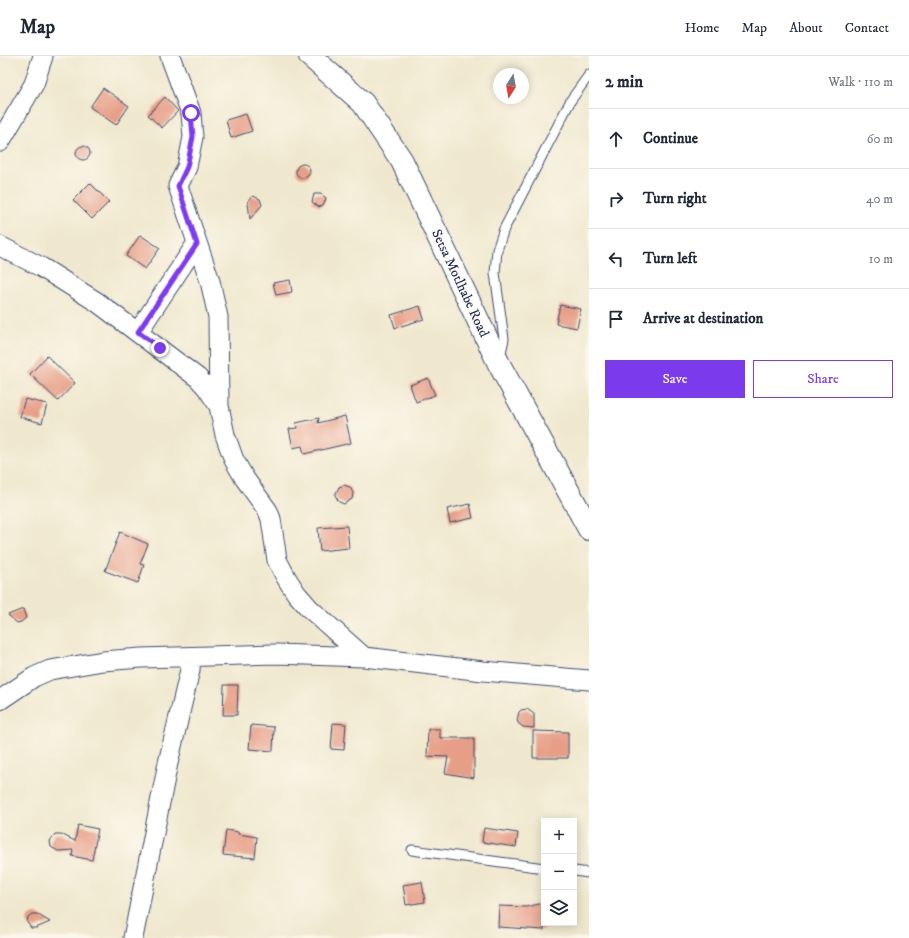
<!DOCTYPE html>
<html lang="en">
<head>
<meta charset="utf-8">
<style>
	:root { --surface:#fff; --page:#f6f6f7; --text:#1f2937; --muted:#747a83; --line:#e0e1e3; --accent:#7c3aed }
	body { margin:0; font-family:"IM FELL DW Pica",serif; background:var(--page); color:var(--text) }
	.controls { position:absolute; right:12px; bottom:12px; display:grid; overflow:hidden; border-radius:0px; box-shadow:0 2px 10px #0003 }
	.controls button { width:36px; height:36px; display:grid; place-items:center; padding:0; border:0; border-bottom:1px solid var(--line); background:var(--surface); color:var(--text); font:20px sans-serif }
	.compass { position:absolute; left:493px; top:12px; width:36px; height:36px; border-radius:50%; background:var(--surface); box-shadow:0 2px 10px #0003; rotate:191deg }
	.stop { position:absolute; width:12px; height:12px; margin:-9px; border:3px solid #7c3aed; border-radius:50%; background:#fff }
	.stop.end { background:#7c3aed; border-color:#fff; box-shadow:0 1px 4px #0008 }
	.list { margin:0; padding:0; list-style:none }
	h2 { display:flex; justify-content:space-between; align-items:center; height:52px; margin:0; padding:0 16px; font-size:17px }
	h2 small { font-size:13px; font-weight:400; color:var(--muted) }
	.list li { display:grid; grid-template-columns:26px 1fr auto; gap:12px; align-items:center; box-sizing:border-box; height:60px; padding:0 16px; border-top:1px solid var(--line) }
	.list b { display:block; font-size:15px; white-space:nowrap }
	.list em { font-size:13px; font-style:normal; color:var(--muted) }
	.actions { display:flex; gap:8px; padding:12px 16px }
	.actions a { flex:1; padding:9px 0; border:1px solid var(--accent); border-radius:0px; text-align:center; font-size:14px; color:var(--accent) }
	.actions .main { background:var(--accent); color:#fff }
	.icon { flex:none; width:22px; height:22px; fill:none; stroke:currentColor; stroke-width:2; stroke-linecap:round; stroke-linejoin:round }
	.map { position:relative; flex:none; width:589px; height:882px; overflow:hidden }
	header { display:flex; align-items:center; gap:24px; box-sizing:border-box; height:56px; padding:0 20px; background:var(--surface); border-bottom:1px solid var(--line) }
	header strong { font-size:19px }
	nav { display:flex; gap:22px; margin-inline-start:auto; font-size:14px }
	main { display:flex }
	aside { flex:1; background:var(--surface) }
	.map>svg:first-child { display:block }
</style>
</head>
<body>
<header>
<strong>Map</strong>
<nav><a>Home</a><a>Map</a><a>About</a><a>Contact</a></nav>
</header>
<main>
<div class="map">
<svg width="589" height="882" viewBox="0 0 589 882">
	<rect width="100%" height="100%" fill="#fbf7ec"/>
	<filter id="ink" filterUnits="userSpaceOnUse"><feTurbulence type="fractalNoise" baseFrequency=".025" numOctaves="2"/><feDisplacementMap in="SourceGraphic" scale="8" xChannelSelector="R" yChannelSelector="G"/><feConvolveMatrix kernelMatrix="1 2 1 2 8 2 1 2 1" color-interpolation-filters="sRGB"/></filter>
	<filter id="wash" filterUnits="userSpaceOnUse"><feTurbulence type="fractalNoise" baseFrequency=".012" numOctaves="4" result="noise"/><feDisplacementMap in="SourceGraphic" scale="16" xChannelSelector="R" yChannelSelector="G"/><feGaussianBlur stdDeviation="0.9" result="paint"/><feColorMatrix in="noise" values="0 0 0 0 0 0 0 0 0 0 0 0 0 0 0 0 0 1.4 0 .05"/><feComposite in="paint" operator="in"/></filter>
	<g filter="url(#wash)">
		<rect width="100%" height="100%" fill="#f0e8ce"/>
		<g id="blocks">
			<path fill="#e79e86" d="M 103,32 L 129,50 L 116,69 L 90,51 Z
				M 165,41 L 178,55 L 162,72 L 148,59 Z
				M 246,58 L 252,75 L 231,82 L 226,64 Z
				M76 97a7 7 0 1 1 14 0a7 7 0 1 1-14 0Z
				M296 115a7 7 0 1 1 14 0a7 7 0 1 1-14 0Z
				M 90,127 L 109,146 L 92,163 L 73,144 Z
				M 314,138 L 321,138 L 326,142 L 325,145 L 323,149 L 319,151 L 312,146 Z
				M 253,140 L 260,143 L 262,149 L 250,163 L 248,147 L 249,143 Z
				M 140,179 L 160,192 L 145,213 L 126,200 Z
				M 290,224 L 292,236 L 276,239 L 273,227 Z
				M 560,249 L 581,253 L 577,272 L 556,268 Z
				M 420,250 L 424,263 L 395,272 L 391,259 Z
				M 47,300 L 75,327 L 58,345 L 30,318 Z
				M 428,322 L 435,339 L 416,346 L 410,329 Z
				M 25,343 L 47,348 L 42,367 L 20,361 Z
				M 345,360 L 351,387 L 304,398 L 302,390 L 293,392 L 289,373 L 297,372 L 296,367 L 319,362 L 318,367 Z
				M 344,429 L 350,431 L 353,437 L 352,443 L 344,448 L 339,446 L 335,439 L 339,431 Z
				M 470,448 L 473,462 L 450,467 L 447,453 Z
				M 347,470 L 349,492 L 320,495 L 318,472 Z
				M 120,476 L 148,488 L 140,508 L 144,509 L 138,527 L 105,515 Z
				M 23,553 L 26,562 L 21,566 L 17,567 L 8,559 Z
				M 224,629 L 238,629 L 237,659 L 223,659 Z
				M 527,653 L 534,658 L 534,672 L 523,671 L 518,667 L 517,664 L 519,656 L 521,654 Z
				M 333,667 L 346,668 L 344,694 L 331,693 Z
				M 251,669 L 274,671 L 273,695 L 249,693 Z
				M 428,673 L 440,673 L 440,682 L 474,682 L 474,722 L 445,717 L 448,701 L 427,700 Z
				M 533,675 L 568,676 L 568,702 L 533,702 Z
				M 78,769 L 98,773 L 92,804 L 72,800 L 73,794 L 58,795 L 51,791 L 50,785 L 55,778 L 61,778 L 75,785 Z
				M 484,772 L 518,777 L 516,791 L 482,786 Z
				M 226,774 L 238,776 L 238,778 L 257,781 L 255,802 L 223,799 Z
				M 422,826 L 425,846 L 406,849 L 403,829 Z
				M 544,847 L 544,874 L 498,871 L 499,850 L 526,851 Z
				M 32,858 L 37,858 L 50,866 L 36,872 L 31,872 L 27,866 L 28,861 Z"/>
		</g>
	</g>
	<g filter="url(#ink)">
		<use href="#blocks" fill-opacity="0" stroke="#3b4b6f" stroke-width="1"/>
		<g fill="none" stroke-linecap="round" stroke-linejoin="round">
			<defs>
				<path id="service" d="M 500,301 L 504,283 L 495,217 L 497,194 L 504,173 L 571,44 L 589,19
					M 412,794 L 544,812
					M 574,815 L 589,817"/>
				<path id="minor" d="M 170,0 L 191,57 L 193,81 L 187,111 L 178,130 L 210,225 L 218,261 L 219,350 L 225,379 L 234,404 L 245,423 L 268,455 L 271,463 L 277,504 L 287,523 L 296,537 L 309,552 L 364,601
					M 0,86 L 34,28 L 43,0
					M 0,190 L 41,211 L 97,246 L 198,322 L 207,332 L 219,350
					M 138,276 L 197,187
					M 0,644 L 34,621 L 50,614 L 103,605 L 141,602 L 276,598 L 364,601 L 483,615 L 589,624
					M 133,882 L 168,707 L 190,614 L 191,601"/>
				<path id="tertiary" d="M 310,0 L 363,47 L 402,105 L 499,308 L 589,473"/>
			</defs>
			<use href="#service" stroke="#3b4b6f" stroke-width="11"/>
			<use href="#minor" stroke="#3b4b6f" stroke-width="21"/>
			<use href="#tertiary" stroke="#3b4b6f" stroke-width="24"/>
			<use href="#service" stroke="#fff" stroke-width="9"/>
			<use href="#minor" stroke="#fff" stroke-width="19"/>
			<use href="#tertiary" stroke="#fff" stroke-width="22"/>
		</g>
	</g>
	<g fill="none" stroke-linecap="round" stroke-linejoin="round" filter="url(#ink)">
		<path stroke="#7c3aed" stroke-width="5" d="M 160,292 L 138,276 L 197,188 L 178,130 L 187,111 L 193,81 L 191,57"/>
	</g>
	<g text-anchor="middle" stroke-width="3" stroke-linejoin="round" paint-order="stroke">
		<g font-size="14" fill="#1b2f5e" stroke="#fbf7ec">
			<text transform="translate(461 227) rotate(65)" y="5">Setsa Motlhabe Road</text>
		</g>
	</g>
</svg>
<div class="controls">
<button>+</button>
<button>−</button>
<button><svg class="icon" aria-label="layers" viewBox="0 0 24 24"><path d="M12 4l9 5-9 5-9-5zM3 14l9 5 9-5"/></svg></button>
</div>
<svg class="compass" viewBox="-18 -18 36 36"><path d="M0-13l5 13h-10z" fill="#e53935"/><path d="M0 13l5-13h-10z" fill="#747a83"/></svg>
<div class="stop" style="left:191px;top:57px"></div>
<div class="stop end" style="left:160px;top:292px"></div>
</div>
<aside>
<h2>2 min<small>Walk · 110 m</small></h2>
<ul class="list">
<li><svg class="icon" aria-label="ahead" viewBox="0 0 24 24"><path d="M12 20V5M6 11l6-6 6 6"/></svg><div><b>Continue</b></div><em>60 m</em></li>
<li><svg class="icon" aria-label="right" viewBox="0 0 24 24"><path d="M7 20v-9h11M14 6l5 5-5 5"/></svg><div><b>Turn right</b></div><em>40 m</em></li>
<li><svg class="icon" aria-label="left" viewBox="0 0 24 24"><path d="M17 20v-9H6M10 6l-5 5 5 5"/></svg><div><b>Turn left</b></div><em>10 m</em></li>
<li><svg class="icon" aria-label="arrive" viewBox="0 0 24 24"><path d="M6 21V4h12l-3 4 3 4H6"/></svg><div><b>Arrive at destination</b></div></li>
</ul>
<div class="actions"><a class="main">Save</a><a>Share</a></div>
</aside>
</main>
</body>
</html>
